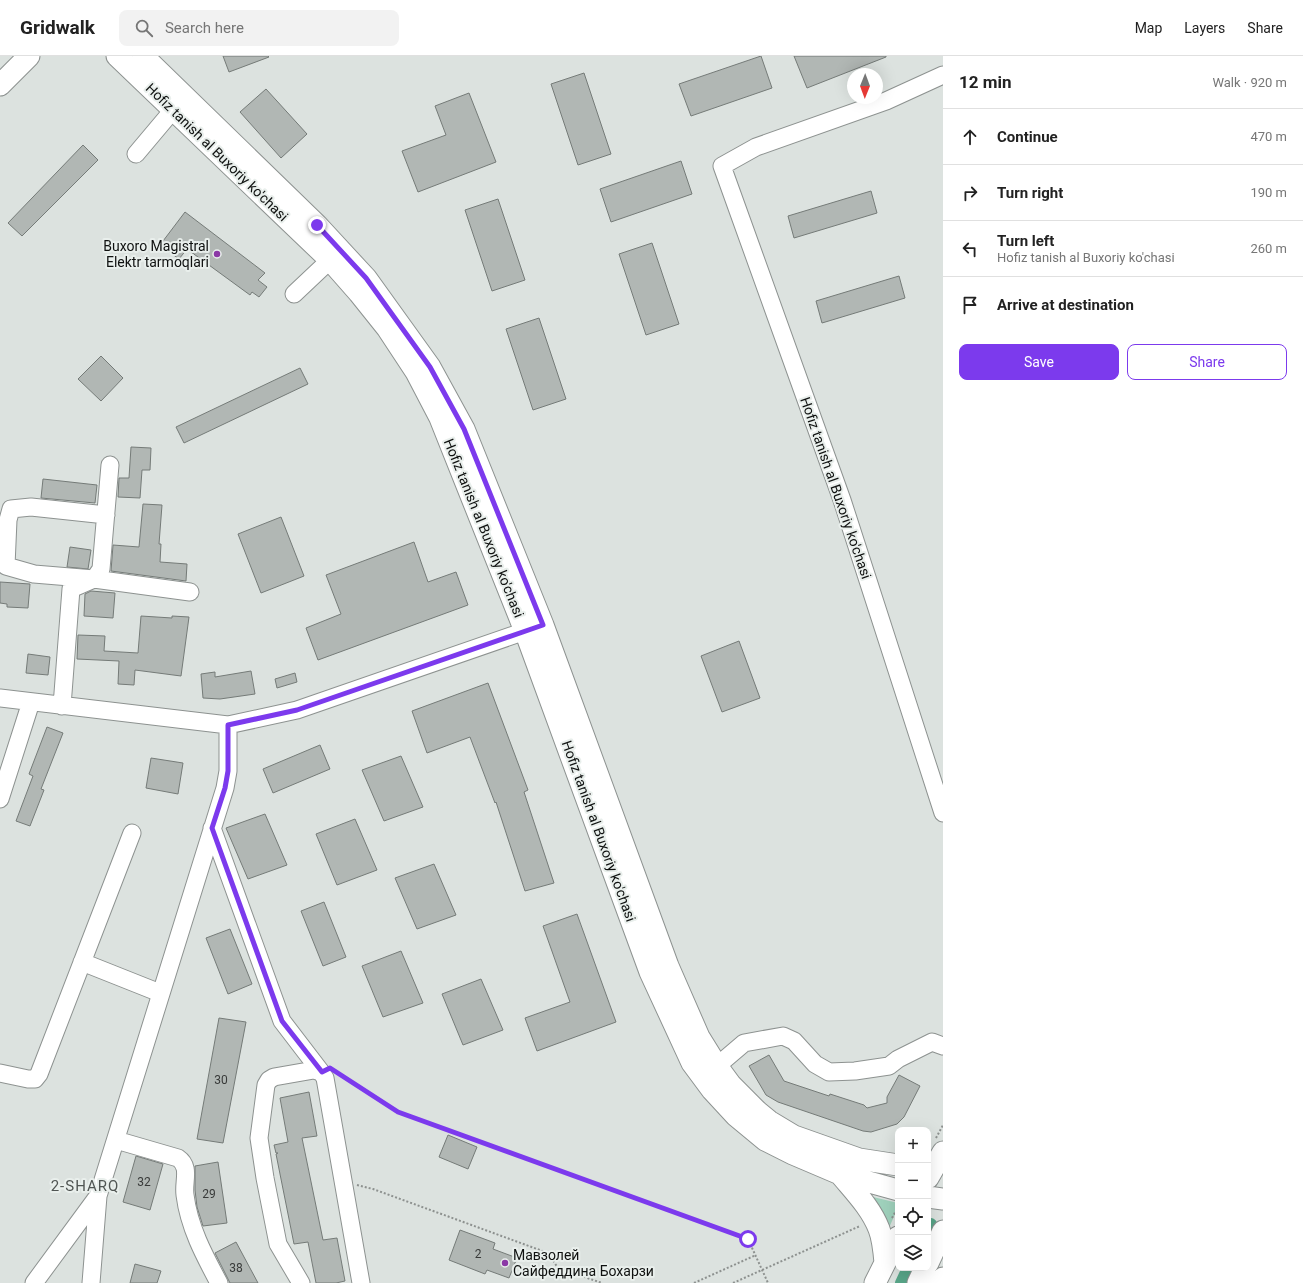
<!DOCTYPE html>
<html lang="en">
<head>
<meta charset="utf-8">
<style>
	:root { --surface:#fff; --page:#f2f2f2; --text:#222; --muted:#767676; --line:#e0e0e0; --accent:#7c3aed }
	body { margin:0; font-family:Roboto,sans-serif; background:var(--page); color:var(--text) }
	.controls { position:absolute; right:12px; bottom:12px; display:grid; overflow:hidden; border-radius:8px; box-shadow:0 4px 16px #0002 }
	.controls button { width:36px; height:36px; display:grid; place-items:center; padding:0; border:0; border-bottom:1px solid var(--line); background:var(--surface); color:var(--text); font:20px sans-serif }
	.compass { position:absolute; left:847px; top:12px; width:36px; height:36px; border-radius:50%; background:var(--surface); box-shadow:0 4px 16px #0002; rotate:181deg }
	.stop { position:absolute; width:12px; height:12px; margin:-9px; border:3px solid #7c3aed; border-radius:50%; background:#fff }
	.stop.end { background:#7c3aed; border-color:#fff; box-shadow:0 1px 4px #0008 }
	.list { margin:0; padding:0; list-style:none }
	h2 { display:flex; justify-content:space-between; align-items:center; height:52px; margin:0; padding:0 16px; font-size:17px }
	h2 small { font-size:13px; font-weight:400; color:var(--muted) }
	.list li { display:grid; grid-template-columns:26px 1fr auto; gap:12px; align-items:center; box-sizing:border-box; height:56px; padding:0 16px; border-top:1px solid var(--line) }
	.list b { display:block; font-size:15px; white-space:nowrap }
	.list p { margin:0; font-size:13px; white-space:nowrap; color:var(--muted) }
	.list em { font-size:13px; font-style:normal; color:var(--muted) }
	.actions { display:flex; gap:8px; padding:12px 16px }
	.actions a { flex:1; padding:9px 0; border:1px solid var(--accent); border-radius:8px; text-align:center; font-size:14px; color:var(--accent) }
	.actions .main { background:var(--accent); color:#fff }
	.icon { flex:none; width:22px; height:22px; fill:none; stroke:currentColor; stroke-width:2; stroke-linecap:round; stroke-linejoin:round }
	.map { position:relative; flex:none; width:943px; height:1227px; overflow:hidden }
	header { display:flex; align-items:center; gap:24px; box-sizing:border-box; height:56px; padding:0 20px; background:var(--surface); border-bottom:1px solid var(--line) }
	header strong { font-size:19px }
	nav { display:flex; gap:22px; margin-inline-start:auto; font-size:14px }
	.search { width:280px; height:36px; background:var(--page); display:flex; align-items:center; gap:10px; box-sizing:border-box; padding:0 14px; border-radius:8px; color:var(--muted); font-size:15px }
	main { display:flex }
	aside { flex:1; background:var(--surface) }
	.map>svg:first-child { display:block }
</style>
</head>
<body>
<header>
<strong>Gridwalk</strong>
<div class="search"><svg class="icon" aria-label="search" viewBox="0 0 24 24"><circle cx="10" cy="10" r="6"/><path d="M15 15l6 6"/></svg>Search here</div>
<nav><a>Map</a><a>Layers</a><a>Share</a></nav>
</header>
<main>
<div class="map">
<svg width="943" height="1227" viewBox="0 0 943 1227">
	<rect width="100%" height="100%" fill="#dce2df"/>
	<path fill="#9fd1bc" d="M 869,1140 L 898,1147 L 898,1151 L 886,1179 Z"/>
	<g fill="none" stroke-linecap="round" stroke-linejoin="round">
		<path stroke="#58a588" stroke-width="12" d="M 928,1174 L 931,1168
			M 901,1227 L 908,1212"/>
	</g>
	<path fill="#b1b7b4" stroke="#757b78" d="M 223,0 L 268,0 L 269,1 L 229,16 Z
		M 761,0 L 772,32 L 691,60 L 679,28 Z
		M 794,0 L 886,0 L 886,1 L 807,32 Z
		M 584,17 L 611,98 L 578,109 L 551,28 Z
		M 266,33 L 307,78 L 281,102 L 240,56 Z
		M 469,37 L 496,106 L 418,136 L 402,95 L 446,79 L 435,50 Z
		M 83,89 L 98,104 L 22,180 L 8,167 Z
		M 681,105 L 692,138 L 611,166 L 600,133 Z
		M 871,135 L 877,157 L 794,182 L 788,160 Z
		M 498,143 L 525,224 L 492,235 L 465,154 Z
		M 185,156 L 265,217 L 258,224 L 267,231 L 259,241 L 252,236 L 250,239 L 187,193 L 179,203 L 160,189 Z
		M 652,187 L 679,268 L 646,279 L 619,198 Z
		M 899,220 L 905,242 L 822,267 L 816,245 Z
		M 539,262 L 566,343 L 533,354 L 506,273 Z
		M 101,300 L 123,322 L 101,345 L 78,323 Z
		M 300,312 L 308,328 L 184,387 L 176,371 Z
		M 131,391 L 151,392 L 150,414 L 142,414 L 140,442 L 118,441 L 119,422 L 129,422 Z
		M 43,423 L 97,429 L 95,447 L 41,442 Z
		M 143,448 L 162,449 L 159,488 L 161,488 L 160,506 L 187,508 L 186,525 L 111,515 L 113,489 L 139,491 Z
		M 281,461 L 304,520 L 261,537 L 238,478 Z
		M 414,486 L 428,526 L 456,516 L 468,549 L 318,604 L 306,572 L 341,558 L 326,519 Z
		M 70,491 L 91,494 L 88,513 L 67,511 Z
		M 0,526 L 30,528 L 28,552 L 7,551 L 7,548 L 0,547 Z
		M 91,535 L 115,537 L 113,562 L 84,560 L 85,538 Z
		M 141,560 L 172,562 L 172,560 L 189,561 L 181,620 L 135,614 L 134,629 L 118,628 L 119,605 L 77,603 L 78,579 L 105,580 L 104,595 L 138,597 Z
		M 739,585 L 760,642 L 722,656 L 701,600 Z
		M 28,598 L 50,601 L 48,619 L 26,617 Z
		M 251,615 L 255,638 L 220,643 L 203,642 L 201,618 L 215,616 L 215,621 Z
		M 295,617 L 297,626 L 277,632 L 275,623 Z
		M 488,627 L 528,734 L 524,736 L 554,827 L 525,835 L 496,746 L 495,747 L 470,681 L 427,697 L 412,655 Z
		M 47,671 L 63,677 L 41,733 L 44,734 L 30,770 L 16,765 L 33,720 L 29,718 Z
		M 320,689 L 330,713 L 273,737 L 263,713 Z
		M 401,700 L 423,751 L 384,765 L 362,714 Z
		M 151,702 L 183,707 L 178,738 L 146,732 Z
		M 265,758 L 287,809 L 248,823 L 226,772 Z
		M 355,763 L 377,814 L 337,829 L 316,778 Z
		M 434,808 L 456,859 L 417,873 L 395,822 Z
		M 324,846 L 346,901 L 323,910 L 301,855 Z
		M 577,858 L 616,966 L 537,995 L 525,962 L 570,946 L 543,870 Z
		M 230,873 L 252,928 L 228,938 L 206,882 Z
		M 401,895 L 423,947 L 383,961 L 362,910 Z
		M 481,923 L 503,974 L 463,989 L 442,938 Z
		M 219,962 L 246,966 L 223,1087 L 197,1083 Z
		M 769,999 L 784,1025 L 829,1040 L 830,1038 L 864,1049 L 867,1052 L 887,1047 L 887,1041 L 899,1019 L 920,1030 L 904,1061 L 897,1068 L 871,1076 L 863,1075 L 778,1046 L 766,1039 L 749,1010 Z
		M 309,1036 L 317,1080 L 302,1082 L 323,1184 L 337,1182 L 345,1225 L 336,1227 L 316,1227 L 308,1186 L 294,1188 L 276,1098 L 278,1097 L 276,1097 L 274,1089 L 288,1086 L 280,1042 Z
		M 448,1079 L 477,1091 L 468,1113 L 439,1101 Z
		M 136,1100 L 163,1108 L 150,1154 L 123,1146 Z
		M 218,1106 L 227,1167 L 203,1170 L 197,1151 L 195,1134 L 195,1110 Z
		M 460,1174 L 495,1187 L 493,1193 L 517,1202 L 509,1222 L 487,1214 L 485,1218 L 449,1204 Z
		M 236,1186 L 258,1227 L 230,1227 L 215,1197 Z
		M 135,1208 L 161,1215 L 157,1227 L 130,1227 Z"/>
	<g fill="none" stroke-linecap="round" stroke-linejoin="round">
		<defs>
			<path id="minor" d="M 943,19 L 886,45 L 756,91 L 722,110 L 842,444 L 943,757
				M 136,98 L 173,54
				M 294,238 L 330,204
				M 106,459 L 31,451 L 11,453 L 8,464 L 6,510 L 34,518 L 94,523 L 190,536
				M 0,642 L 228,669 L 297,654 L 537,571
				M 62,650 L 71,533 L 94,523 L 101,513 L 110,409
				M 0,743 L 31,646
				M 212,772 L 282,965 L 321,1016
				M 82,906 L 160,937
				M 717,1010 L 744,987 L 783,980 L 794,985 L 815,1008 L 829,1016 L 855,1015 L 889,1010 L 898,1003 L 932,986 L 943,990
				M 0,1017 L 28,1023 L 35,1023 L 39,1018 L 132,777
				M 116,1084 L 178,1102 C 191,1111 183,1125 185,1139 C 189,1171 204,1199 219,1227
				M 34,1227 L 98,1140 L 225,732 L 228,715 L 228,669
				M 91,1227 L 98,1140
				M 301,1227 L 278,1188 L 265,1122 L 259,1082 L 266,1029 L 269,1024 L 274,1021 L 314,1014 L 321,1016 L 325,1022 L 361,1227"/>
			<path id="major" d="M 117,0 L 330,204 L 359,237 L 387,272 L 416,316 L 440,362 L 525,575 L 650,916 L 692,1007 L 712,1034 L 736,1060 L 765,1084 L 793,1098 L 840,1118 L 898,1134
				M 143,0 L 317,169 L 366,222 L 430,311 L 464,373 L 543,569 L 668,910 L 699,981 L 717,1010 L 731,1029 L 758,1056 L 769,1065 L 794,1080 L 859,1103 L 898,1109
				M 0,29 L 29,0
				M 840,1118 C 854,1135 871,1152 879,1173 C 883,1183 884,1195 885,1207
				M 928,1122 L 943,1096
				M 928,1141 L 943,1143
				M 928,1207 L 943,1175
				M 875,1227 L 898,1181
				M 918,1227 L 925,1212
				M 938,1227 L 943,1222"/>
		</defs>
		<use href="#minor" stroke="#8d9290" stroke-width="19"/>
		<use href="#major" stroke="#8d9290" stroke-width="23"/>
		<path stroke="#8d918f" stroke-width="2" stroke-dasharray="2 2" stroke-linecap="butt" d="M 339,1018 L 398,1056 L 748,1183 L 768,1227
			M 936,1082 L 943,1069
			M 357,1129 L 373,1133 L 548,1197 L 558,1212 L 602,1227
			M 892,1162 L 898,1151
			M 694,1227 L 756,1199
			M 733,1227 L 860,1170"/>
		<use href="#minor" stroke="#fff" stroke-width="17"/>
		<use href="#major" stroke="#fff" stroke-width="21"/>
	</g>
	<g fill="none" stroke-linecap="round" stroke-linejoin="round">
		<path stroke="#7c3aed" stroke-width="5" d="M 317,169 L 366,222 L 430,311 L 464,373 L 543,569 L 297,654 L 228,669 L 228,715 L 225,732 L 212,772 L 282,965 L 322,1016 L 330,1012 L 398,1056 L 748,1183"/>
	</g>
	<g fill="#8b38a6" stroke="#e9efec" stroke-width="1.5">
		<circle cx="217" cy="198" r="4"/>
		<circle cx="505" cy="1207" r="4"/>
	</g>
	<g text-anchor="middle" stroke-width="4" stroke-linejoin="round" paint-order="stroke">
		<g font-size="12" fill="#383a39">
			<text x="221" y="1028">30</text>
			<text x="144" y="1130">32</text>
			<text x="209" y="1142">29</text>
			<text x="478" y="1202">2</text>
			<text x="236" y="1216">38</text>
		</g>
		<g font-size="14" fill="#0f1110" stroke="#e9efec">
			<text transform="translate(217 96) rotate(44)" y="5">Hofiz tanish al Buxoriy ko'chasi</text>
			<text transform="translate(836 432) rotate(71)" y="5">Hofiz tanish al Buxoriy ko'chasi</text>
			<text transform="translate(484 472) rotate(68)" y="5">Hofiz tanish al Buxoriy ko'chasi</text>
			<text transform="translate(599 775) rotate(70)" y="5">Hofiz tanish al Buxoriy ko'chasi</text>
		</g>
		<g font-size="14" fill="#0f1110" stroke="#e9efec" text-anchor="end">
			<text x="209" y="195">Buxoro Magistral<tspan x="209" dy="16">Elektr tarmoqlari</tspan></text>
			<text x="513" y="1204" text-anchor="start">Мавзолей<tspan x="513" dy="16">Сайфеддина Бохарзи</tspan></text>
		</g>
		<g font-size="15" letter-spacing="1" fill="#505553" stroke="#e9efec">
			<text x="85" y="1135">2-SHARQ</text>
		</g>
	</g>
</svg>
<div class="controls">
<button>+</button>
<button>−</button>
<button><svg class="icon" aria-label="locate" viewBox="0 0 24 24"><circle cx="12" cy="12" r="6"/><path d="M12 2v4M12 18v4M2 12h4M18 12h4"/></svg></button>
<button><svg class="icon" aria-label="layers" viewBox="0 0 24 24"><path d="M12 4l9 5-9 5-9-5zM3 14l9 5 9-5"/></svg></button>
</div>
<svg class="compass" viewBox="-18 -18 36 36"><path d="M0-13l5 13h-10z" fill="#e53935"/><path d="M0 13l5-13h-10z" fill="#767676"/></svg>
<div class="stop" style="left:748px;top:1183px"></div>
<div class="stop end" style="left:317px;top:169px"></div>
</div>
<aside>
<h2>12 min<small>Walk · 920 m</small></h2>
<ul class="list">
<li><svg class="icon" aria-label="ahead" viewBox="0 0 24 24"><path d="M12 20V5M6 11l6-6 6 6"/></svg><div><b>Continue</b></div><em>470 m</em></li>
<li><svg class="icon" aria-label="right" viewBox="0 0 24 24"><path d="M7 20v-9h11M14 6l5 5-5 5"/></svg><div><b>Turn right</b></div><em>190 m</em></li>
<li><svg class="icon" aria-label="left" viewBox="0 0 24 24"><path d="M17 20v-9H6M10 6l-5 5 5 5"/></svg><div><b>Turn left</b><p>Hofiz tanish al Buxoriy ko'chasi</p></div><em>260 m</em></li>
<li><svg class="icon" aria-label="arrive" viewBox="0 0 24 24"><path d="M6 21V4h12l-3 4 3 4H6"/></svg><div><b>Arrive at destination</b></div></li>
</ul>
<div class="actions"><a class="main">Save</a><a>Share</a></div>
</aside>
</main>
</body>
</html>
